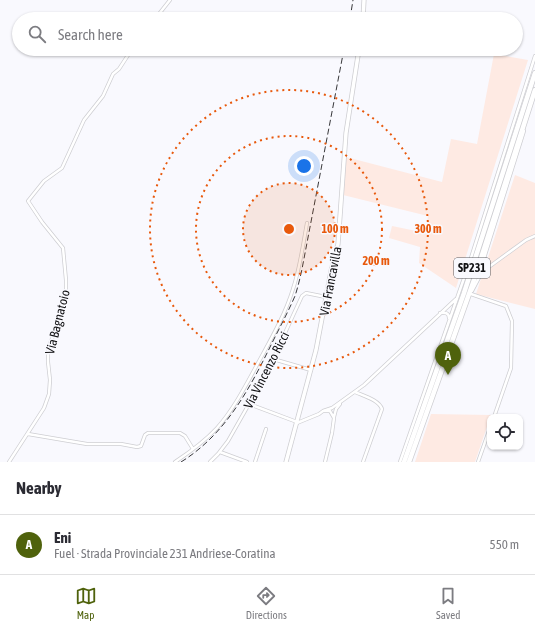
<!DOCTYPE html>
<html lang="en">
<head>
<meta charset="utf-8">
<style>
	:root { --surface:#fff; --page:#f2f2f3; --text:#2b2b33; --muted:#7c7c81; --line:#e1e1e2; --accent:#4f620c }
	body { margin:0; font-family:"Asap Condensed",sans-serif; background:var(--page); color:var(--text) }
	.controls { position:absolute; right:12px; bottom:12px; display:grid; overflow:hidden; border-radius:8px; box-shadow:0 1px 3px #0004 }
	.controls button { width:36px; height:36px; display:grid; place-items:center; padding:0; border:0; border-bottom:1px solid var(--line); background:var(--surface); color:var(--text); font:20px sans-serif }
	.you { position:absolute; left:304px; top:166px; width:14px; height:14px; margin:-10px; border:3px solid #fff; border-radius:50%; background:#1a73e8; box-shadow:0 0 0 6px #1a73e833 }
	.badge { display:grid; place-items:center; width:26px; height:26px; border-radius:50%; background:var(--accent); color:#fff; font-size:13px; font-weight:700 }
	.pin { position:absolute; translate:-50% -33px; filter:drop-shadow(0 1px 2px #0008) }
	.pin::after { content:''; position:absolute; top:21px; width:14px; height:12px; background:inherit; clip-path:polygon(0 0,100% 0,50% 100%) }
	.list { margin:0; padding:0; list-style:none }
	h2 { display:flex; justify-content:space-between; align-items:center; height:52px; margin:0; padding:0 16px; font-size:17px }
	h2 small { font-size:13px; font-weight:400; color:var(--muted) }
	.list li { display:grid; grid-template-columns:26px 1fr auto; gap:12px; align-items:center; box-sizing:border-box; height:60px; padding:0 16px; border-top:1px solid var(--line) }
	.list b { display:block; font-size:15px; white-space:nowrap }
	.list p { margin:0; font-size:13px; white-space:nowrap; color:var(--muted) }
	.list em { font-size:13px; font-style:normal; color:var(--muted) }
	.icon { flex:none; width:22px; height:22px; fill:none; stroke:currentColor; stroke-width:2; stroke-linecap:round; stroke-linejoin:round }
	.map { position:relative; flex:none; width:535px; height:462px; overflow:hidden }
	.search { position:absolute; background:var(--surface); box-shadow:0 1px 3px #0004; left:12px; right:12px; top:12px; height:44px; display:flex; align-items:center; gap:10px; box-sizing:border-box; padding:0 14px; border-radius:22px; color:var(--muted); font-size:15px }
	.sheet { height:112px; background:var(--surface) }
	nav { display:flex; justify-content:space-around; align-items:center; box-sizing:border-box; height:56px; border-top:1px solid var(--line); background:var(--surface); font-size:11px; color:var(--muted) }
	nav a { display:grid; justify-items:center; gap:2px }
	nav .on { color:var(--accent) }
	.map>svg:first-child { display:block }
</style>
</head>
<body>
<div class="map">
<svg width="535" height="462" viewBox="0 0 535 462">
	<rect width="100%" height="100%" fill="#f9f9fe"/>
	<path fill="#feeae3" d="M 494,54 L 528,60 L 456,288 L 419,263 L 420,247 L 389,238 L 392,226 L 426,233 L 428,216 L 343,195 L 346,157 L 442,182 L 451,139 L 477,144 Z
		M 515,175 L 535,183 L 535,309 L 476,294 Z
		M 431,414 L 491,415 L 475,462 L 415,462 Z"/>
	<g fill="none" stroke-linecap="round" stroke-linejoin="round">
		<defs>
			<path id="street" d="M 155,19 L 170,0
				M 482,272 L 482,265 L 486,252 L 524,131
				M 472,291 L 482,272 L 526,240 L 535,236
				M 471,294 L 506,306 L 512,321 L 511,368 L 494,417
				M 440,313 C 445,312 449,313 449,318
				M 273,359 L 311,370
				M 355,392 C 364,396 379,400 382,409 L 363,462
				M 249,404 L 297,422
				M 334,417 L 336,409 L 340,404
				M 297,423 L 319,414 L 323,411 L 332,408 L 364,385 L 456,299
				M 28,434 L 87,444 L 121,444 L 137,447 L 141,446 L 145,435 L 148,433 L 180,433 L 185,436 L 193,449
				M 220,452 L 247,462
				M 9,462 L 44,408 L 49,394 L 50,380 L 48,362 L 48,348 L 57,327 L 60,310 L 66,295 L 66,280 L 63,248 L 42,222 L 28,201 L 44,181 L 62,168 L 84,120 L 103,96 L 113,74 L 119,69 L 132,49
				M 175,462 C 190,452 205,441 217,428 C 234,409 246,385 258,363 C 271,339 285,315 293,289 C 300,268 303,245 307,223
				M 210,462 L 218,454 L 228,441 L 249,404 L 273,359 L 302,296 L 306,293 L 326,297
				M 255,462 L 266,429
				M 325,462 L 332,433 L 334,418 L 330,411 L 325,411
				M 400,462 L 470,261 L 535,56
				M 478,462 L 490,428"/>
			<path id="secondary" d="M 363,19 L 364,0
				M 286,462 L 316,350 L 331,271 L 338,244 L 346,133 L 359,49"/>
			<path id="highway" d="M 404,462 L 464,293 L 535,73
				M 409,462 L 474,280 L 535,90"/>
		</defs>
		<use href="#street" stroke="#ceced2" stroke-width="4"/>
		<use href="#secondary" stroke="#ceced2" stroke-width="5"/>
		<use href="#highway" stroke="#ceced2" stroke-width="6"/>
		<use href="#street" stroke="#fff" stroke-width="2.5"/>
		<use href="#secondary" stroke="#fff" stroke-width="3.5"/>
		<use href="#highway" stroke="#fff" stroke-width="4.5"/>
		<path stroke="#37373a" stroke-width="1" stroke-dasharray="6 3" stroke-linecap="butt" d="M 350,19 L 353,0
			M 181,462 C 226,434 250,388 272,343 C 280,327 288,312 295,296 C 298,287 300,278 302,269 L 344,49"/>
	</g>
	<circle cx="289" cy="229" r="46" fill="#e8590c" fill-opacity=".12"/>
	<g fill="none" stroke="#e8590c" stroke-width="2" stroke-dasharray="2 4">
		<circle cx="289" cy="229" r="46"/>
		<circle cx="289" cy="229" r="93"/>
		<circle cx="289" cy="229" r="139"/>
	</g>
	<g text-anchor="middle" stroke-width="3" stroke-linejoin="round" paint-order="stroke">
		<rect fill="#f9f9fe" stroke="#57575a" stroke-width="1" x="454" y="258" width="36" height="20" rx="3"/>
		<g font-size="12" font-weight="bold" fill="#121214">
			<text x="472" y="272">SP231</text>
		</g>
		<g font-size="13" fill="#121214" stroke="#f9f9fe">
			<text transform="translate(330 281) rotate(-79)" y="5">Via Francavilla</text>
			<text transform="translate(57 322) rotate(-76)" y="5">Via Bagnatoio</text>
			<text transform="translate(266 370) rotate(-63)" y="5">Via Vincenzo Ricci</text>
		</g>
	</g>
	<circle cx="289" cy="229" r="6" fill="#e8590c" stroke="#f9f9fe" stroke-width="2"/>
	<g font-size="12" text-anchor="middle" font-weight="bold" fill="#e8590c" stroke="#f9f9fe" stroke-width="3" stroke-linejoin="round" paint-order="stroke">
		<text x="335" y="233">100 m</text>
		<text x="428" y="233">300 m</text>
		<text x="376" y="265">200 m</text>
	</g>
</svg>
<div class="controls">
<button><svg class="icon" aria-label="locate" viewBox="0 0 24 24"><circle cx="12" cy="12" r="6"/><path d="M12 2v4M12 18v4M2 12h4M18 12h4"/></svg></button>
</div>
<div class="you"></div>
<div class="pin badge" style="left:448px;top:375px">A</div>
<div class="search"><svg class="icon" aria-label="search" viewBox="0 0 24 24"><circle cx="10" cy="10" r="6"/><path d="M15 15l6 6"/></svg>Search here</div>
</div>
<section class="sheet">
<h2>Nearby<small></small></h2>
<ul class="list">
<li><span class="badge">A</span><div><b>Eni</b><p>Fuel · Strada Provinciale 231 Andriese-Coratina</p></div><em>550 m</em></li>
</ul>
</section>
<nav>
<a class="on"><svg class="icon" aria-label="map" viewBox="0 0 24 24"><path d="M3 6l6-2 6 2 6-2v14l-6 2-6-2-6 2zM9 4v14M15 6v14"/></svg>Map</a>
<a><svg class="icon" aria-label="directions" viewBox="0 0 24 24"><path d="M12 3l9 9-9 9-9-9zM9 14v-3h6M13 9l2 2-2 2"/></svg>Directions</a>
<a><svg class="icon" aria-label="saved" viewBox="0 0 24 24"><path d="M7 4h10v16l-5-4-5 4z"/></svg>Saved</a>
</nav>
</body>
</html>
